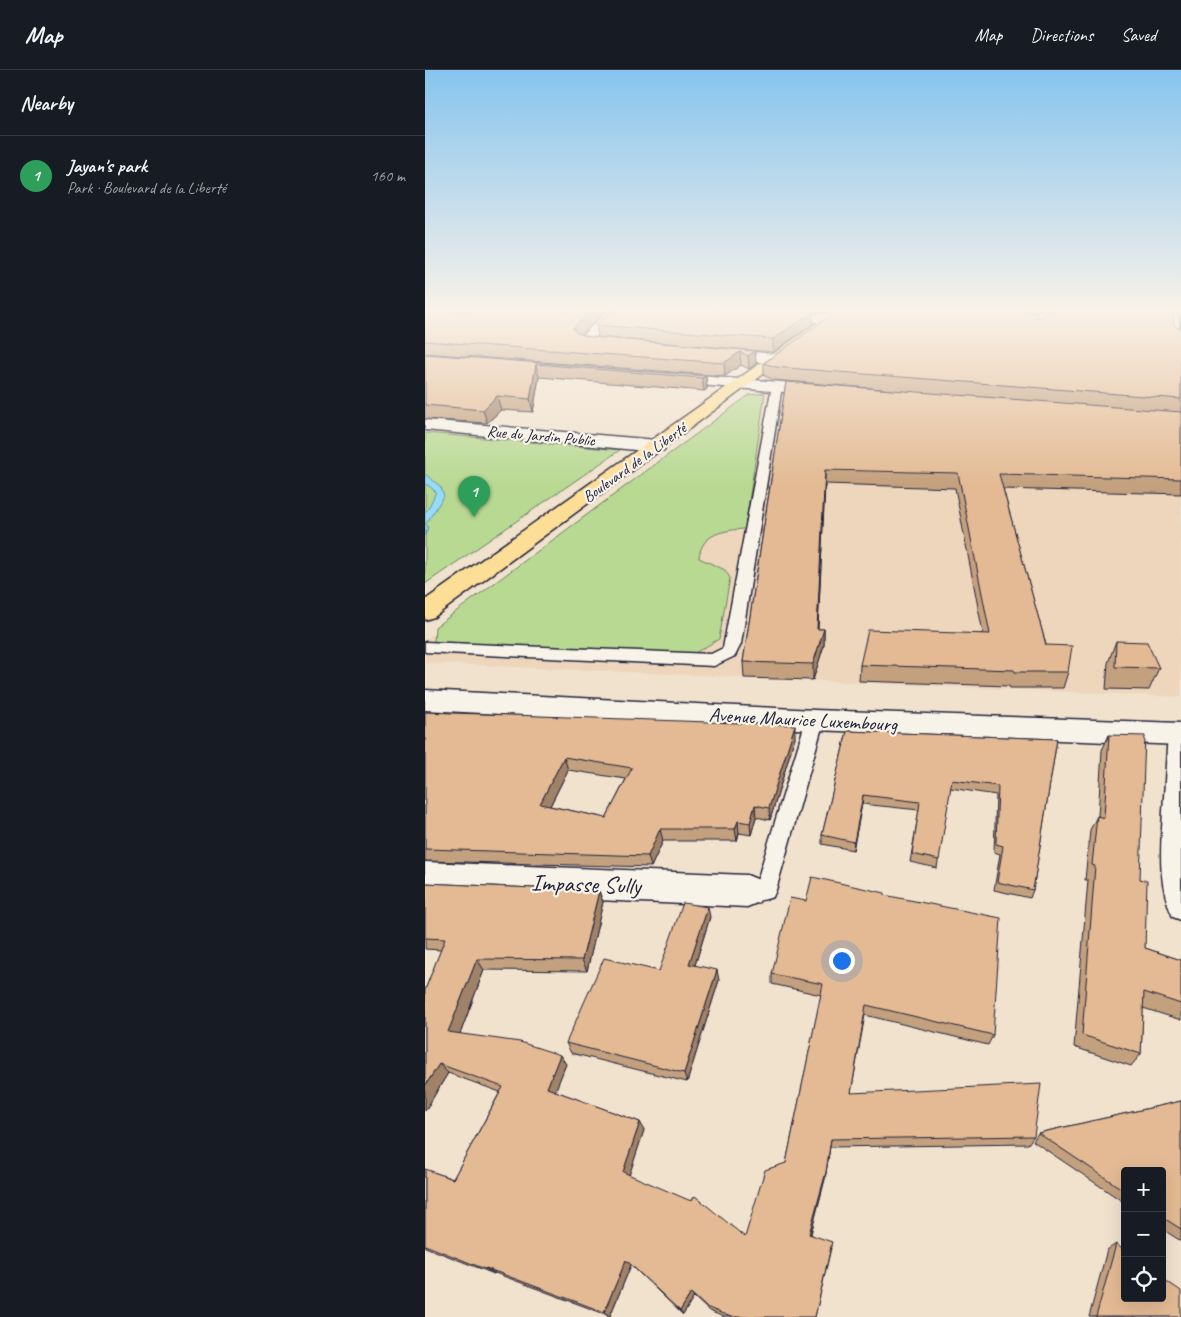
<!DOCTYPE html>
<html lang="en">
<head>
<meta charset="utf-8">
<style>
	:root { --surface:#171b24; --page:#242831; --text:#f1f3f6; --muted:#9ea1a6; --line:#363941; --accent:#1a73e8 }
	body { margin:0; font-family:Caveat,sans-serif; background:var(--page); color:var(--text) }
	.controls { position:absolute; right:15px; bottom:15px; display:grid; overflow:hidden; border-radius:5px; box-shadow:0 5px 20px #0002 }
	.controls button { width:45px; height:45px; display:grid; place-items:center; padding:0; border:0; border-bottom:1px solid var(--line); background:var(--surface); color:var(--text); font:25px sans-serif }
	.you { position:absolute; left:416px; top:890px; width:18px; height:18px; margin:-12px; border:4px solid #fff; border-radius:50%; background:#1a73e8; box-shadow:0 0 0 8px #1a73e833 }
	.badge { display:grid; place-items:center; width:32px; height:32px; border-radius:50%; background:var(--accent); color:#fff; font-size:16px; font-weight:700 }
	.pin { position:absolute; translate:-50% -41px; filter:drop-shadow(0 1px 2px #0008) }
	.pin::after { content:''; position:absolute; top:26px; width:18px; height:15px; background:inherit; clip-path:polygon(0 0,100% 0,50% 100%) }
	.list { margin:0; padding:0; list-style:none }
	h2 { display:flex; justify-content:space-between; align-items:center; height:65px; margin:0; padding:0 20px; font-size:21px }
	h2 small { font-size:16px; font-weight:400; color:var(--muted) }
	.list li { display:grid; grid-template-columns:32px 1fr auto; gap:15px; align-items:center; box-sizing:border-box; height:80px; padding:0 20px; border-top:1px solid var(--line) }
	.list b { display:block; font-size:19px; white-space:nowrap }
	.list p { margin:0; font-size:16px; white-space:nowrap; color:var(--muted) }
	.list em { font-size:16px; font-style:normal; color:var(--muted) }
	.icon { flex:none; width:28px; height:28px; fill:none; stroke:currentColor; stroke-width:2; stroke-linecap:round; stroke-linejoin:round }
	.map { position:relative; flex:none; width:756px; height:1247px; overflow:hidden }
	header { display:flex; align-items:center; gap:30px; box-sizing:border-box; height:70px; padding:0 25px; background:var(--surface); border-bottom:1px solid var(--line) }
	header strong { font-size:24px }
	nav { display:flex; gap:28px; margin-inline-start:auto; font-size:18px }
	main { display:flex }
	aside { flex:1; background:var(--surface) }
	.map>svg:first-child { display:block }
</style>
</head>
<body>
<header>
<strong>Map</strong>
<nav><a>Map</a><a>Directions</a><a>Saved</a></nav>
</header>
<main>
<aside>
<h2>Nearby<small></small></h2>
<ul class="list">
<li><span class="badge" style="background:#2e9e5b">1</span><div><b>Jayan's park</b><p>Park · Boulevard de la Liberté</p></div><em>160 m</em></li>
</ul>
</aside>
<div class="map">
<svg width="756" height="1247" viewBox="0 0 756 1247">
	<rect width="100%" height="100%" fill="#f1e2ce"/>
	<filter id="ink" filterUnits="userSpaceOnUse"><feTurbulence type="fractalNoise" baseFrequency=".02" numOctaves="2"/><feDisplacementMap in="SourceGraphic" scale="10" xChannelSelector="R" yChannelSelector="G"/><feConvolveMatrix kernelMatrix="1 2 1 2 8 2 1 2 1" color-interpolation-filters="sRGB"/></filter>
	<g filter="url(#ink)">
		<path fill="#edd6bc" d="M 331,321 L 369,321 L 756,351 L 756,627 L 0,593 L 0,570 Z"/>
		<path fill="#b8d992" stroke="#6d7e66" d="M 340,323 L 320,459 C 300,460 276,463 274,488 L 300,500 L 305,508 L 294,569 L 270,583 L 9,572 L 10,557 L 324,325 Z
			M 0,363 L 172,378 L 195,380 L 0,514 Z"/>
		<path fill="#96dcf8" stroke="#6892ac" d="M 0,404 L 16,417 L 19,426 L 1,454 L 3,457 L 0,466 L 0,442 L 3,439 L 11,422 L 3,415 L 0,415 Z"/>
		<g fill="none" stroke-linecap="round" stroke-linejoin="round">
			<defs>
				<path id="lane" d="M 613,241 L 621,241 L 616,256 L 612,259 L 608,256 Z
					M 745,241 L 753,241 L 755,269 L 749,269 L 747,267 Z
					M 352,313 L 357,316 L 316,574 L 310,586 L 289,596 L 0,582 L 0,572 L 286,584 L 298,578 L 347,316 Z
					M 390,643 L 396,645 L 399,650 L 351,820 L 348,827 C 337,831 325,832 314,828 L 311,821 L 314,814 L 332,811 L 381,650 L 384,645 Z
					M 752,657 L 756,658 L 756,850 L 748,847 C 732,813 736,778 738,741 C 740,715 741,690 743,664 L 745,659 Z"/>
				<path id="street" d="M 183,241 L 198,241 L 169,269 L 195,273 L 197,276 L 195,279 L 190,280 L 156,276 L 152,271 L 154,268 Z
					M 284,241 L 346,241 L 407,245 L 414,249 L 407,253 L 291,245 Z
					M 293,279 L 351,284 L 356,286 L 359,289 L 356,292 L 351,294 L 288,287 L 285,284 L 288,281 Z
					M 243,304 L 397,315 L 403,317 L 405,320 L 403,323 L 397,325 L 237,312 L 235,309 L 237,306 Z
					M 0,350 L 232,370 L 239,372 L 241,376 L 239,380 L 232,382 L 0,360 Z
					M 0,792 L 322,805 L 334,810 L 339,821 L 334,832 L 322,837 L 0,822 Z"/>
				<path id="secondary" d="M 0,620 L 390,640 L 756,653 L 756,675 L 390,660 L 0,640 Z"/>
				<path id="primary" d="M 409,241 L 424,241 L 9,547 L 0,550 L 0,530 Z"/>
			</defs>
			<use href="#lane" stroke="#22223b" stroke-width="3"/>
			<use href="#street" stroke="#22223b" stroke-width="3"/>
			<use href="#secondary" stroke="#22223b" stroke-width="3"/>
			<use href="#primary" stroke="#22223b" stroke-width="3"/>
			<use href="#lane" fill="#f7f3e8" fill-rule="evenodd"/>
			<use href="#street" fill="#f7f3e8" fill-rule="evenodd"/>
			<use href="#secondary" fill="#f7f3e8" fill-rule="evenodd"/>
			<use href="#primary" fill="#fdde96" fill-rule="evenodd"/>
		</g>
		<path fill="#c3a07e" stroke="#22223b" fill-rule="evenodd" d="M 0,241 L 181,241 L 156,265 L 166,267 L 330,281 L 331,294 L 324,299 L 316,295 L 300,306 L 0,283 Z
			M 187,241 L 407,241 L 403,243 L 388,242 L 388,254 L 348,282 L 173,267 L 171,255 Z
			M 412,241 L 611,241 L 610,245 L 613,248 L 749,255 L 753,258 L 756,258 L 754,241 L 756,241 L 756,424 L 578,419 L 621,575 L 643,602 L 638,618 L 585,618 L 584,616 L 434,611 L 435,595 L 558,563 L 530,418 L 400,414 L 393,559 L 399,559 L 399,575 L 388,610 L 319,608 L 318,592 L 361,312 L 468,320 L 350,310 L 339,306 L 339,293 Z
			M 0,284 L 281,306 L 282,319 L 279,321 L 114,307 L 108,342 L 76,340 L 62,353 L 0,349 Z
			M 691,571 L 734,598 L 724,620 L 681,619 L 683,593 Z
			M 0,642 L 370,667 L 345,750 L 331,747 L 326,765 L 314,763 L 312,771 L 238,771 L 226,797 L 0,791 ZM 143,700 L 201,709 L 181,748 L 125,736 Z
			M 422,661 L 632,669 L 608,820 L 605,828 L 569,820 L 575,784 L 569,782 L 571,725 L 525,718 L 512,798 L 485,792 L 494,740 L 437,734 L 428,780 L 397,774 L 397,765 Z
			M 684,665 L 715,809 L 720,878 L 756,890 L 756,950 L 718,938 L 716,984 L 706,996 L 649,977 L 663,810 L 660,810 L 665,760 L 672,746 L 673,746 L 677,680 Z
			M 0,813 L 174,821 L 178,832 L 162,901 L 59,900 L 35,964 L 141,994 L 130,1021 L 215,1052 L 219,1060 L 204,1105 L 320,1167 L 361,1093 L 396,925 L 347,914 L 347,904 L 381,831 L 459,825 L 568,965 L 563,975 L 440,945 L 426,1023 L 609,1066 L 603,1074 L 405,1077 L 400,1109 L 386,1164 L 406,1178 L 390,1247 L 299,1247 L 284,1241 L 269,1227 L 258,1245 L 206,1195 L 185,1246 L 70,1203 L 69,1204 L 0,1177 L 0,1099 L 28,1109 L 75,1022 L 23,1003 L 0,1041 L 0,920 L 16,880 L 0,879 Z
			M 285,847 L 270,895 L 294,910 L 262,1012 L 146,983 L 141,973 L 234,901 Z
			M 756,1031 L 756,1171 L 737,1159 L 737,1101 L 700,1101 L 700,1133 L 608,1071 L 613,1063 Z
			M 691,1174 L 756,1247 L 664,1247 L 682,1180 Z"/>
		<path fill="#9f8267" stroke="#22223b" d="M 166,241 L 181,241 L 150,270 L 148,258 Z
			M 388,242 L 388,254 L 348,282 L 348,269 Z
			M 330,281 L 331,294 L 324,299 L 323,286 Z
			M 315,282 L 316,295 L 300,306 L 299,293 Z
			M 111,294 L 114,307 L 108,342 L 105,329 Z
			M 281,306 L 282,319 L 279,321 L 277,308 Z
			M 72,326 L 76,340 L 62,353 L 58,340 Z
			M 400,400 L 400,414 L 392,575 L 392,559 Z
			M 399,559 L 399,575 L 388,610 L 388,594 Z
			M 370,655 L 370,667 L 345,750 L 344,738 Z
			M 139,687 L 143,700 L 120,746 L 115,734 Z
			M 438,725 L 437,734 L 428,780 L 429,772 Z
			M 330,735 L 331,747 L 326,765 L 325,753 Z
			M 313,751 L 314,763 L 312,771 L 310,759 Z
			M 235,759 L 238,771 L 226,797 L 223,786 Z
			M 174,821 L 178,832 L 162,901 L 157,890 Z
			M 283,837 L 285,847 L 267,904 L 264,894 Z
			M 52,889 L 59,900 L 32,972 L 23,962 Z
			M 292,900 L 294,910 L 262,1012 L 259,1003 Z
			M 135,985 L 141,994 L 128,1027 L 122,1018 Z
			M 14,994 L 23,1003 L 0,1041 L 0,1016 Z
			M 215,1052 L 219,1060 L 203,1109 L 198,1102 Z
			M 406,1069 L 400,1109 L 384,1170 L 384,1164 Z
			M 201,1190 L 206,1195 L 185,1246 L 179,1242 Z
			M 61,1198 L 70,1203 L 69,1204 L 60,1199 Z
			M 266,1223 L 269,1227 L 258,1245 L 255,1241 Z"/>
		<path fill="#e3ba93" stroke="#22223b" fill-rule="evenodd" d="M 0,241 L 166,241 L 148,258 L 151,263 L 166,267 L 330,281 L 323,286 L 315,282 L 299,293 L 0,271 Z
			M 187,241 L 375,241 L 388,242 L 348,269 L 171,255 Z
			M 412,241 L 610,241 L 609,243 L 613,248 L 620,245 L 621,241 L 748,241 L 749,255 L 753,258 L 756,258 L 756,329 L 350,297 L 339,293 Z
			M 0,284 L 281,306 L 277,308 L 111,294 L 105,329 L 72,326 L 58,340 L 0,335 Z
			M 361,312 L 756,342 L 756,409 L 574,404 L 621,575 L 647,576 L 643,602 L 590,602 L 589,600 L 435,595 L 443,560 L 565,564 L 533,403 L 400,400 L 392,559 L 399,559 L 388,594 L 318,592 Z
			M 691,571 L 722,572 L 734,598 L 690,597 Z
			M 0,642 L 370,655 L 344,738 L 330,735 L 325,753 L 313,751 L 310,759 L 235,759 L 223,786 L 0,779 ZM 139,687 L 207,698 L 181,748 L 115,734 Z
			M 422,661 L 632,669 L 608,820 L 572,812 L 578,776 L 571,774 L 573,716 L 527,710 L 514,790 L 487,784 L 495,732 L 438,725 L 429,772 L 397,765 Z
			M 684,665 L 720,666 L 715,809 L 722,811 L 720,878 L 756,890 L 756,934 L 719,922 L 716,984 L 657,965 L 670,796 L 667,795 L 672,746 L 679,748 Z
			M 387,807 L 460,823 L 459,825 L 576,848 L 568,965 L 441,935 L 426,1023 L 616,1014 L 609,1066 L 406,1069 L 401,1102 L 384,1164 L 407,1172 L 390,1247 L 306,1247 L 281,1237 L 266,1223 L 255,1241 L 201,1190 L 179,1242 L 61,1198 L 60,1199 L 0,1175 L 0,1099 L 28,1109 L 78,1017 L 14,994 L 0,1016 L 0,920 L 20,869 L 0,868 L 0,813 L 174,821 L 157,890 L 52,889 L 23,962 L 95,972 L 135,985 L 122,1018 L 215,1052 L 198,1102 L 266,1131 L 270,1126 L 320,1167 L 340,1100 L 361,1093 L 398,914 L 347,904 L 365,828 L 381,831 Z
			M 258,833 L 283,837 L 264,894 L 292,900 L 259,1003 L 141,973 L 179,888 L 234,901 Z
			M 756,1031 L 756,1159 L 737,1147 L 737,1101 L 700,1101 L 700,1121 L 613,1063 Z
			M 691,1174 L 700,1181 L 700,1228 L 737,1228 L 737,1208 L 756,1221 L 756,1247 L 671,1247 Z"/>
	</g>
	<linearGradient id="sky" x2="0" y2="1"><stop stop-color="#87c4ee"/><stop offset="0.58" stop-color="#f9f2e9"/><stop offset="1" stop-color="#f9f2e9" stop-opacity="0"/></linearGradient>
	<rect width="756" height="415" fill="url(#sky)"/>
	<g text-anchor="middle" stroke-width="4.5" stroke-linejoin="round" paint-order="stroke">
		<g font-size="16" fill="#22223b" stroke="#f7f3e8">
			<text transform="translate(116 365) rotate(5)" y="6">Rue du Jardin Public</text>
			<text transform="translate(209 392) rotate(-36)" y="6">Boulevard de la Liberté</text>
		</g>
		<g font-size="20" fill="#22223b" stroke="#f7f3e8">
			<text transform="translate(378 649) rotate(3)" y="7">Avenue Maurice Luxembourg</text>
		</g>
		<g font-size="24" fill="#22223b" stroke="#f7f3e8">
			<text transform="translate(161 814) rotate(2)" y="8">Impasse Sully</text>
		</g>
	</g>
</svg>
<div class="controls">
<button>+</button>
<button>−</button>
<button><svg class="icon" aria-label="locate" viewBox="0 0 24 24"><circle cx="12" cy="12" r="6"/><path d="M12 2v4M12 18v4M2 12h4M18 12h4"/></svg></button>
</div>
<div class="you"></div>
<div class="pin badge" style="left:49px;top:447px;background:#2e9e5b">1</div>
</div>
</main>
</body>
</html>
